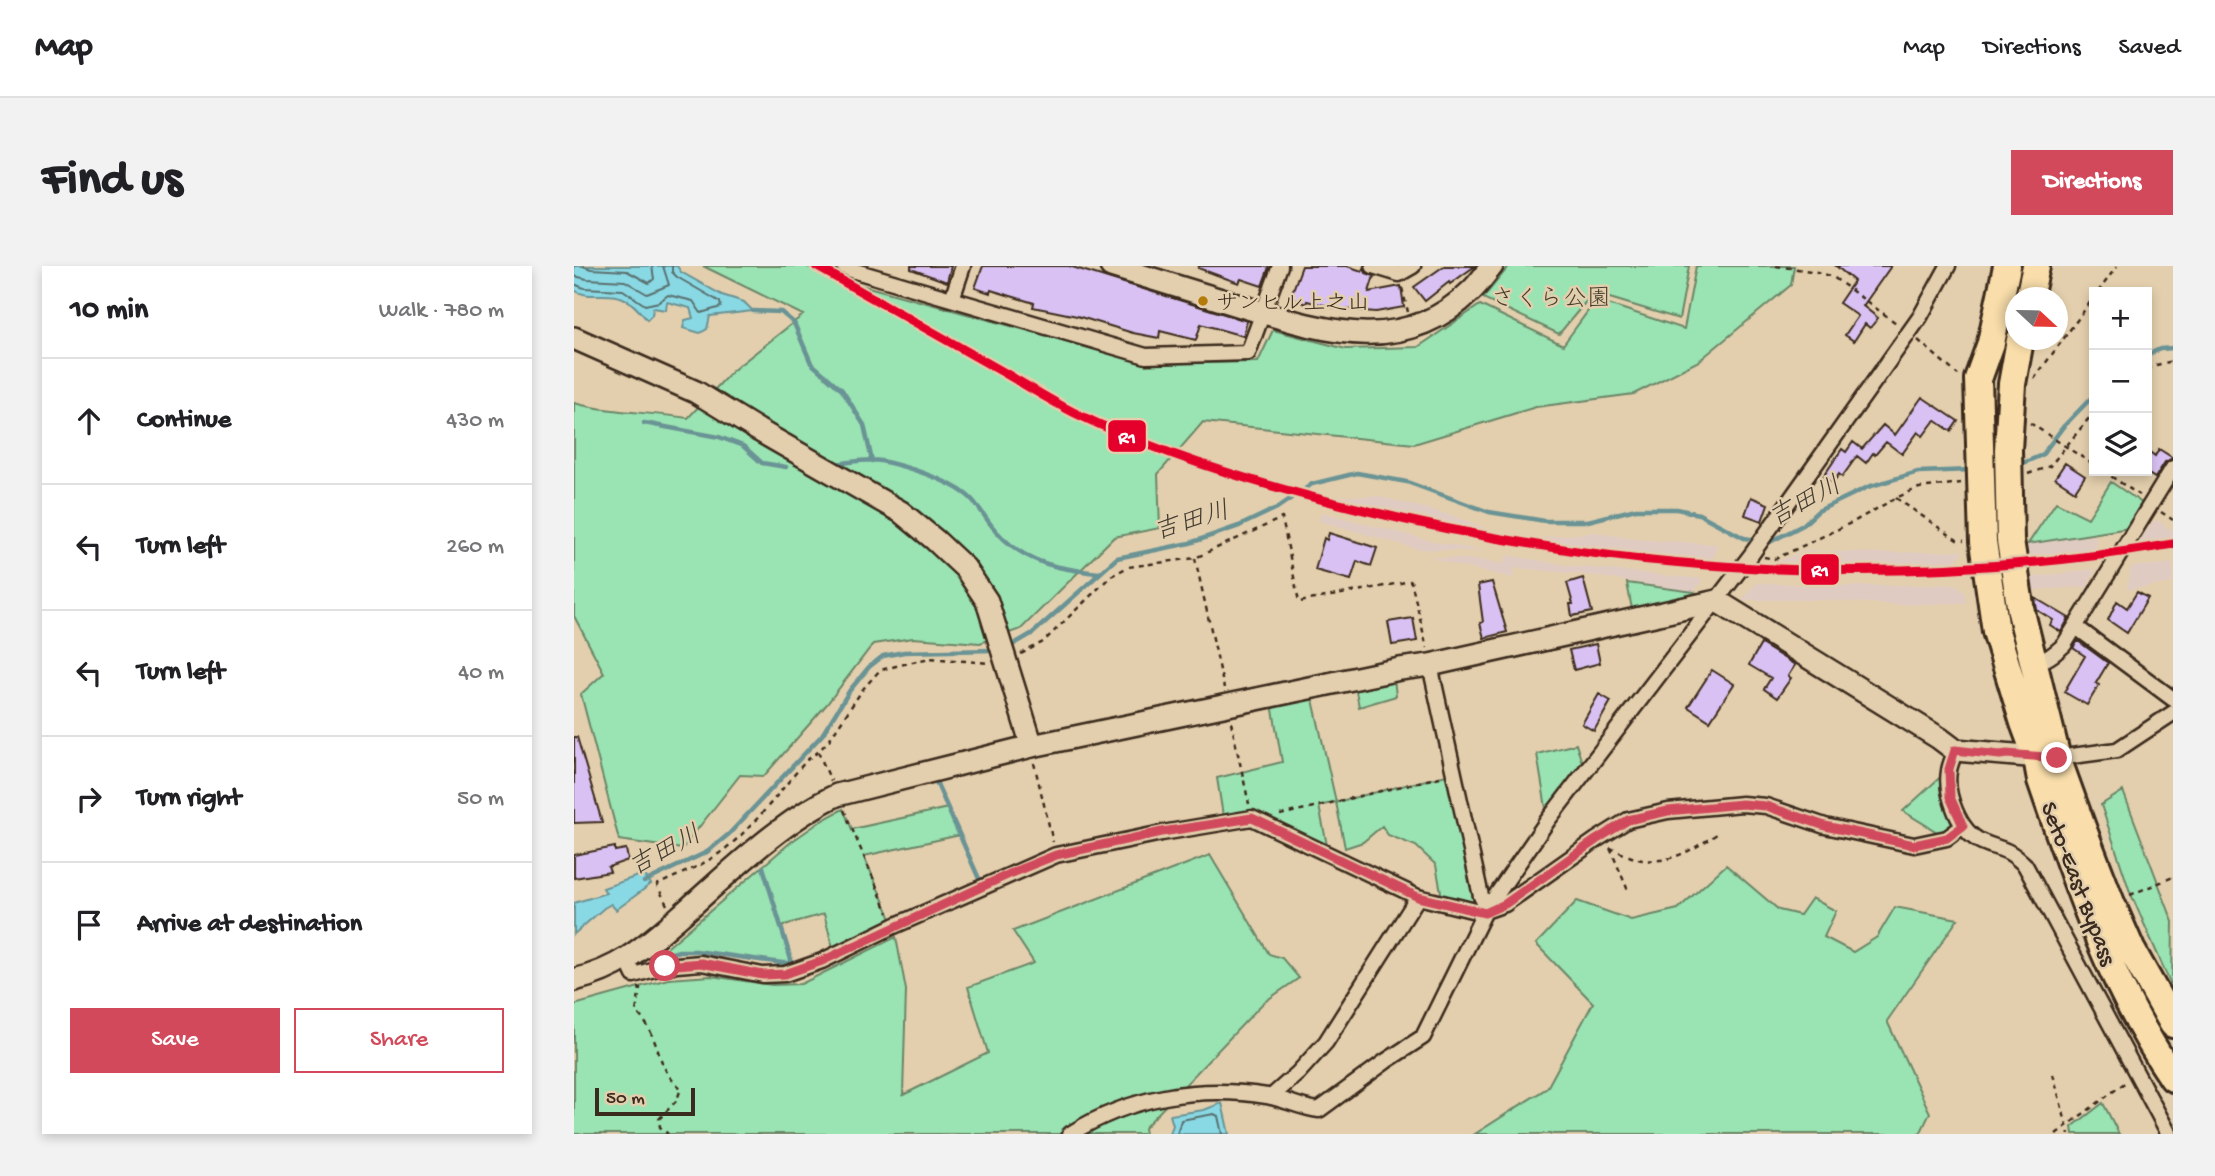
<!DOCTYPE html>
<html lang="en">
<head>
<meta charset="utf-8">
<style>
	:root { --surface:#fff; --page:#f2f2f2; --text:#202124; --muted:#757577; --line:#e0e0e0; --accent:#d1495b }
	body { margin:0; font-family:"Gochi Hand","Klee One",sans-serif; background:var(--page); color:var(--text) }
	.controls { position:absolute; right:21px; top:21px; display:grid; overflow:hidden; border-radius:0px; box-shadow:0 4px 10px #0003 }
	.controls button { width:63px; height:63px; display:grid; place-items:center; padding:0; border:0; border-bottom:2px solid var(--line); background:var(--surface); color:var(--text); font:35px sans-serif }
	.compass { position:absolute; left:1431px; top:21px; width:63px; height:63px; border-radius:50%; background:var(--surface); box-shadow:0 4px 10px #0003; rotate:112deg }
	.scale { position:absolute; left:21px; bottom:18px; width:100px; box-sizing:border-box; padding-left:7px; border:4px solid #3b2a1e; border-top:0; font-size:19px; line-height:24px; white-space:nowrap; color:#3b2a1e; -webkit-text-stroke:5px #e3cfad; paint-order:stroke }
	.stop { position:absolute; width:21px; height:21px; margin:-16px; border:5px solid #d1495b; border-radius:50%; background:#fff }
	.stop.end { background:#d1495b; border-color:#fff; box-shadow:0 2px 7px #0008 }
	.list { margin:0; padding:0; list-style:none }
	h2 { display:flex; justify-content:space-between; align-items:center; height:91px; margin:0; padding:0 28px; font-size:30px }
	h2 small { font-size:23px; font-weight:400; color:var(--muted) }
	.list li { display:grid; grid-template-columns:46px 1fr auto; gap:21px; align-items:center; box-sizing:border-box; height:126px; padding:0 28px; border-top:2px solid var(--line) }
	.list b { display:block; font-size:26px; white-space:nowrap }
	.list em { font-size:23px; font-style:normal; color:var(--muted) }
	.actions { display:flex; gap:14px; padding:21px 28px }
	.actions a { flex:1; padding:16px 0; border:2px solid var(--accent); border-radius:0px; text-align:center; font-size:24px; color:var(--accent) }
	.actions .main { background:var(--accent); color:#fff }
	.icon { flex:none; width:38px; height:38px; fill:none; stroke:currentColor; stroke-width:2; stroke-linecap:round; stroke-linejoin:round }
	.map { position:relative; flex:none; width:1599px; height:868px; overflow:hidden; border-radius:0px }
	header { display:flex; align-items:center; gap:42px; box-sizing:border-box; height:98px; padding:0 35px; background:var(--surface); border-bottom:2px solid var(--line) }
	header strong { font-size:33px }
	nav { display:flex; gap:38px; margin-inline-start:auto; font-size:24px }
	.intro { display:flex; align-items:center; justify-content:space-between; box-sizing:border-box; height:168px; padding:0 42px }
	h1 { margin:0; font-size:49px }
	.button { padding:18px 32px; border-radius:0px; background:var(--accent); color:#fff; font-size:24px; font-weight:700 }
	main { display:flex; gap:42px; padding:0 42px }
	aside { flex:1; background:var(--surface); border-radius:0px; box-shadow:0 4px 10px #0003 }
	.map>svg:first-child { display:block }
</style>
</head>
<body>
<header>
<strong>Map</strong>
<nav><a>Map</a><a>Directions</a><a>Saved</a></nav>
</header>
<div class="intro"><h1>Find us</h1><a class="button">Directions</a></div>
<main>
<aside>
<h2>10 min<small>Walk · 780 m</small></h2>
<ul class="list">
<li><svg class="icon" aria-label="ahead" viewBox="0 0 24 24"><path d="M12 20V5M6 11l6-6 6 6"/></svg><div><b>Continue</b></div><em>430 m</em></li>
<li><svg class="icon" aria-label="left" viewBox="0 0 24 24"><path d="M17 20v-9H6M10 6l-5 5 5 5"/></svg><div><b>Turn left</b></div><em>260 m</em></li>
<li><svg class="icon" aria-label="left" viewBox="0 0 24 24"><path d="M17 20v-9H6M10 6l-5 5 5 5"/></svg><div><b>Turn left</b></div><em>40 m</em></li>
<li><svg class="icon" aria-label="right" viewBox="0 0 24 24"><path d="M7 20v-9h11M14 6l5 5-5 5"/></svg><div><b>Turn right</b></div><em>50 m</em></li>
<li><svg class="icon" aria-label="arrive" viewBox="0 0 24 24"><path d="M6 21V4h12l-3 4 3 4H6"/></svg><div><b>Arrive at destination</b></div></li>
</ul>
<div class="actions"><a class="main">Save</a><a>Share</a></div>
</aside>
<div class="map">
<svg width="1599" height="868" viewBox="0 0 1599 868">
	<rect width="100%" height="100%" fill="#e3cfad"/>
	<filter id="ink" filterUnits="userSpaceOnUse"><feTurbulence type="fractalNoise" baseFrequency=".0143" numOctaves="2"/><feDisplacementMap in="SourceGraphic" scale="14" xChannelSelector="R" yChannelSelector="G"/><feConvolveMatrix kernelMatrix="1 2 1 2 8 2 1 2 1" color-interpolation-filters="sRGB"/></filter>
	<g filter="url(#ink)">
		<path fill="#e0cbc2" d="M 753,230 L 804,230 L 877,249 L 917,264 L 965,272 L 1022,266 L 1060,273 L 1143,278 L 1139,294 L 1036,287 L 919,269 Z
			M 747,246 L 862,276 L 915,286 L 843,283 L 745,255 Z
			M 1579,255 L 1585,255 L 1599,265 L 1599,273 L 1563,279 Z
			M 1522,269 L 1523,285 L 1459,292 L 1453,285 L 1454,278 Z
			M 1233,284 L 1303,287 L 1389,285 L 1379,299 L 1271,301 L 1196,298 Z
			M 933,289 L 997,300 L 1129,313 L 1120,326 L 1013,309 L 941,302 L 939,312 L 880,299 L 855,291 L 910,294 L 930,298 Z
			M 1599,297 L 1599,317 L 1553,324 L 1557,301 Z
			M 1521,303 L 1513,321 L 1460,324 L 1458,311 Z
			M 1182,317 L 1273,320 L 1382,318 L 1391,327 L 1392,337 L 1325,339 L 1244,334 L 1168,334 Z"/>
		<path fill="#9ae3b2" stroke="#6a8668" stroke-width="2" d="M 129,0 L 231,0 L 276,16 L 576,98 L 684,96 L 699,64 L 772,83 L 844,81 L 906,39 L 989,79 L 1022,34 L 1110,63 L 1122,0 L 1220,0 L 1217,19 L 1125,95 L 1060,128 L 962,141 L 840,178 L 629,156 L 584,208 L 586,262 L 540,271 L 447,363 L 406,377 L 339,372 L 299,378 L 253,438 L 190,510 L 166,509 L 108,583 L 45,574 L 7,428 L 30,407 L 0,350 L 0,137 C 37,147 76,146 114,152 L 158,105 L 229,49 Z
			M 935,0 L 1115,0 L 1105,53 L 1019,27 L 985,68 L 909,32 Z
			M 1537,216 L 1568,237 L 1555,262 L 1454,278 L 1482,236 L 1514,252 Z
			M 1053,317 L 1120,326 L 1143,335 L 1060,354 Z
			M 820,413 L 822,430 L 785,441 L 781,420 Z
			M 738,429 L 762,536 L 881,507 L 914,644 L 869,637 L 862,599 L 842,580 L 814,569 L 808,560 L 789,576 L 771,582 L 762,536 L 745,540 L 755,589 L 678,552 L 650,556 L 643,512 L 708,496 L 698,438 Z
			M 1002,478 L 1011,506 L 974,554 L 963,488 Z
			M 1375,503 L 1389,560 L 1373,572 L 1329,545 Z
			M 1549,525 L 1599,656 L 1598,721 L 1556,626 L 1527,539 Z
			M 374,542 L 386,569 L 290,590 L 320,660 L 261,689 L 250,648 L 207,660 L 218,697 L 208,697 L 122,685 L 105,685 L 81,692 L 217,576 L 247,555 L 269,543 L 278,563 Z
			M 636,589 L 695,688 L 708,692 L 725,712 L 689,737 L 570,862 L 571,868 L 0,868 L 0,739 L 94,713 L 137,710 L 198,719 L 227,718 L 322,671 L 332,724 L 329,829 L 414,787 L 394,721 L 460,697 L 439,665 Z
			M 1152,599 L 1205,644 L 1226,649 L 1238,632 L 1262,645 L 1250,671 L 1279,686 L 1303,671 L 1321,641 L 1384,653 L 1313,755 L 1356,847 L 1346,868 L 901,868 L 973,822 L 1019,737 L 962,678 L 1003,635 L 1057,654 L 1104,643 Z
			M 1529,837 L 1545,868 L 1499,868 L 1498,861 Z"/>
		<path fill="#89d9e5" stroke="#6a9395" stroke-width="2" d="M 0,0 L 103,0 L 107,6 L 148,29 L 170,36 L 179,45 L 136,50 L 133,63 L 126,67 L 109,62 L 111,54 L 119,52 L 116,42 L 93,36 L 92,44 L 79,42 L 78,49 L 73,54 C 66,46 59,36 49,32 C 33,25 15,34 0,24 Z
			M 70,608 L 77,618 L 42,644 L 37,638 L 30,642 L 0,668 L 0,637 L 32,627 L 29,622 Z
			M 648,837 L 655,868 L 596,868 L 599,859 L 596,849 L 630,844 Z"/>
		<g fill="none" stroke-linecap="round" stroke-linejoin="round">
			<path stroke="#5a706e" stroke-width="2" d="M 9,0 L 17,3 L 53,5 L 75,17 L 80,13 L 78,0
				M 0,10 L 13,13 L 51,15 L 73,28 L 95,19 L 89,0
				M 0,18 L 10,22 L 49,24 L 71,39 L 85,36 L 94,29 L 119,35 L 127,47 L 147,41 L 146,36 L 103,11 L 98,6 L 98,0
				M 603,868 L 607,854 L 640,848 L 644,850 L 648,868"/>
			<path stroke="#6a9395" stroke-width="4.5" d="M 179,45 L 207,46 L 220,57 L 237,97 L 268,124 L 290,159 L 298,195
				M 1573,89 L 1586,83 L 1599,82
				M 70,157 L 145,171 L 169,180 L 188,197 L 212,201
				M 259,198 C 274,197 292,192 307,195 C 331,200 373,213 393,229 C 405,238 412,255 423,266 C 452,298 485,303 525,307
				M 1442,200 L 1468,189 L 1489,161 L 1520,129
				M 435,381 L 459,367 L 543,292 L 616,277 L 665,260 L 703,242 L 738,218 L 783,207 L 833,216 L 915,246 L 971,255 L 1014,255 L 1062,243 L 1103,243 L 1125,248 L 1170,272 L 1196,276 L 1229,259 L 1244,245 L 1294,221 L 1344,206 L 1398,204
				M 363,518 L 406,615
				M 70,616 L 133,586 L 155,568 L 248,469 L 276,424 L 295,401 L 309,390 L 330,386 L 420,384
				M 81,692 L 105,685 L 122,685 L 208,697 L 218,697 L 189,601"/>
		</g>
		<path fill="#d9c2f3" stroke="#3b2a1e" stroke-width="2" d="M 337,0 L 377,0 L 373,16 L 337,3 Z
			M 409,0 L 495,0 L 673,55 L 669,70 L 627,58 L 622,74 L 586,65 L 585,72 L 559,67 L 503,50 L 459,41 L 460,37 L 417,24 L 416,27 L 401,22 Z
			M 625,0 L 692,0 L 695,1 L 688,20 L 667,13 L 665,17 L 651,12 L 624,2 Z
			M 728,0 L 773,0 L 788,5 L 790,0 L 792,7 L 800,10 L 795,26 L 827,20 L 830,41 L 802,46 L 766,43 L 733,35 L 732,38 L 716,32 Z
			M 870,0 L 901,0 L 876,18 L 875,16 L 851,35 L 840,21 Z
			M 1262,0 L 1317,0 L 1289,40 L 1304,52 L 1296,62 L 1291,58 L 1280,75 L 1271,69 L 1284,50 L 1265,37 L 1280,15 Z
			M 1348,131 L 1384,155 L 1377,165 L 1361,154 L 1349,170 L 1344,166 L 1328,188 L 1312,176 L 1301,189 L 1299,187 L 1292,197 L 1283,190 L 1268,211 L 1265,208 L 1259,217 L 1249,211 L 1268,183 L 1272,186 L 1279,176 L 1288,183 L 1309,159 L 1321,169 Z
			M 1585,183 L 1599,192 L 1591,196 L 1581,212 L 1573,207 L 1573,184 L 1581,190 Z
			M 1491,197 L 1511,210 L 1501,225 L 1481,212 Z
			M 1177,231 L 1194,238 L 1188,255 L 1171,249 Z
			M 755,267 L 803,282 L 797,300 L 783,295 L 777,314 L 741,304 L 750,272 L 753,274 Z
			M 1009,312 L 1018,346 L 998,350 L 996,338 L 999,338 L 993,317 Z
			M 918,316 L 933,366 L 910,372 L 906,357 L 909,356 L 904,319 Z
			M 1563,326 L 1574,332 L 1553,367 L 1534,354 L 1543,335 L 1553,342 Z
			M 1461,332 L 1495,352 L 1487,366 L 1476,359 L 1479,354 L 1463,344 Z
			M 839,352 L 843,375 L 818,379 L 814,356 Z
			M 1504,375 L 1534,397 L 1522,417 L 1525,419 L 1513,439 L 1490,426 L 1511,390 L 1499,382 Z
			M 1022,378 L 1026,397 L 1000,404 L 995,384 Z
			M 1187,378 L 1221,399 L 1214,410 L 1217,412 L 1203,432 L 1190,423 L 1197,412 L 1175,399 Z
			M 1138,404 L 1160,418 L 1136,455 L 1114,441 Z
			M 1025,428 L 1037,435 L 1020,465 L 1008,458 Z
			M 0,471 L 3,471 L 28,556 L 0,557 Z
			M 41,581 L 41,585 L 52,583 L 54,594 L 34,601 L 36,606 L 0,612 L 0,589 Z"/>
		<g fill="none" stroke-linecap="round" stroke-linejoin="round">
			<defs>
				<path id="street" d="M 270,0 L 278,4 L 572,90 L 674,87 L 706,0
					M 799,0 L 825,8 L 839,0
					M 378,33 L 389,0
					M 1502,361 L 1599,433
					M 1459,397 C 1472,395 1480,388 1490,379 L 1599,202
					M 856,399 L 907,630 L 914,644
					M 1381,484 C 1380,491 1376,497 1375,505 C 1371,528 1385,566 1408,576 C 1429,585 1432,581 1451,599 L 1595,868
					M 1483,492 L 1543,484 L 1599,447
					M 914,644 L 931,638 L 1022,574 L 1054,554 L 1094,545 L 1168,538 L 1192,540 L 1251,560 L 1340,579 L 1373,572 L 1389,560
					M 53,694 L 60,709 L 91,700 L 127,697 L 189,709 L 211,708 L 248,695 L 320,660 L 482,589 L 588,567 L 678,552 L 844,631 L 910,647
					M 697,831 L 724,807 L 752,776 L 844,631
					M 496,868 C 555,831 624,819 693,830 C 711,833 726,842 745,844 L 812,795 L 849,771 L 910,647 L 974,554 L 1177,289 L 1346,51 L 1374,0"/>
				<path id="secondary" d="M 537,0 C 581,14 626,27 670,41 C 750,65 829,92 897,25 C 905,18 911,8 918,0
					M 0,72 L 122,126 L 184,164 L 327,246 L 361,274 L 391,302 L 413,335 L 458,480
					M 0,714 C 46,703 70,681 105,651 C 152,610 207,555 263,529 L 458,480 L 826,403 L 856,399 L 1143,335 L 1365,472 L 1381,484 L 1477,492"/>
				<path id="highway" d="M 1433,0 L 1417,77 L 1404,113 L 1409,276 L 1422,365 L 1450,457 L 1463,492 L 1467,514 C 1503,619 1536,719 1599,812
					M 1455,32 L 1462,0
					M 1446,74 L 1438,118 L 1434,184 L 1436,274 L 1447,346 L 1483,492 L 1509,564 L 1537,637 L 1557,683 L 1599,758"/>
			</defs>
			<use href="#street" stroke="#3b2a1e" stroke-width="19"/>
			<use href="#secondary" stroke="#3b2a1e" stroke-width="26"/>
			<use href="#highway" stroke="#3b2a1e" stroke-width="32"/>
			<path stroke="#3b2a1e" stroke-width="2.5" stroke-dasharray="5 5" stroke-linecap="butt" d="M 1202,0 L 1244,6 L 1259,11 L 1325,59
				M 828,22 L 834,46
				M 1524,26 L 1543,0
				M 1344,74 L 1384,109
				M 1573,104 L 1582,99 L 1599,95
				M 1460,113 L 1520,31
				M 1456,157 L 1520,199
				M 1529,205 L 1565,229
				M 1454,208 L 1476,200 L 1520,146
				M 1322,232 L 1383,274 L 1390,275
				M 1587,246 L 1599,254
				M 1190,291 L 1201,293 L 1279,256 L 1322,232 L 1345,222 L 1387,217
				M 621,292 L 650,422
				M 447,388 L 469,376 L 537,310 L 554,301 L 621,292 L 708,252 L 725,336 L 837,315 L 853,382
				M 657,456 L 675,538
				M 244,486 L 257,515
				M 460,497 L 479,576
				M 270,544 L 314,647
				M 706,549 L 866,511
				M 1036,582 C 1046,586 1058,592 1068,594 C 1098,598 1121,582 1146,566
				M 1036,582 L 1055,627
				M 1556,629 L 1599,611
				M 93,639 L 83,619 C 106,608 131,599 151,583 C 182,559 207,523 233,494 L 244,486 L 255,474 L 289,423 L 306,404 L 355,392 L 415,397
				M 64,722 L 66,722 L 62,746 C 88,770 80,802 107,822 L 103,834 L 85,853 L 86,861 L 94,868
				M 1479,808 L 1495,868
				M 1482,868 L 1552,816"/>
			<use href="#street" stroke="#e3cfad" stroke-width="14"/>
			<use href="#secondary" stroke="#e3cfad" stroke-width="21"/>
			<use href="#highway" stroke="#f9deab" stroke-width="26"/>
			<defs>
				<path id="rail-1" d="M 242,0 C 302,34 362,68 422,102 C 449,117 475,134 503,148 C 593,191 689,220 786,243 C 1053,309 1328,324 1599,278"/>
			</defs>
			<use href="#rail-1" stroke="#e3cfad" stroke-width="14"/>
			<use href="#rail-1" stroke="#e4002b" stroke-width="9"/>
		</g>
	</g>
	<g fill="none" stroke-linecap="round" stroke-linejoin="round" filter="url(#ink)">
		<path stroke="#d1495b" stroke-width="9" d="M 91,700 L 127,697 L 189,709 L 211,708 L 248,695 L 442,605 L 482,589 L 588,566 L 678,552 L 844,631 L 911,647 L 931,638 L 1022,574 L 1054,554 L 1094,545 L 1168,538 L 1192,540 L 1251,560 L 1340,579 L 1373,572 L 1389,560 L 1376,531 L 1375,503 L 1381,484 L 1426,489 L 1433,488 L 1483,492"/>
	</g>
	<circle fill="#b57b0a" stroke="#e3cfad" stroke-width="2.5" cx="629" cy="35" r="6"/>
	<g text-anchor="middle" stroke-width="5" stroke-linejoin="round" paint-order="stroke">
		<g font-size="22" fill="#3b2a1e" stroke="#e3cfad" text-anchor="start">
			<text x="642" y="43">サンヒル上之山</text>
		</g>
		<g font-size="24" fill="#443c2d" stroke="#e3cfad">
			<text x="977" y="39">さくら公園</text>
		</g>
		<g font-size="24" fill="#3b2a1e" stroke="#e3cfad">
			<text transform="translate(1506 617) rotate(69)" y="8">Seto-East Bypass</text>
		</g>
		<g font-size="26" font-style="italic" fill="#433c32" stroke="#e3cfad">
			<text transform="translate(1230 234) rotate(-28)" y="9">吉田川</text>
			<text transform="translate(617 253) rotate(-17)" y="9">吉田川</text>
			<text transform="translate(90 583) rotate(-28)" y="9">吉田川</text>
		</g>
	</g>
	<g stroke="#e3cfad" stroke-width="2.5">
		<rect x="533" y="153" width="40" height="34" rx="7" fill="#e4002b"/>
		<rect x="1226" y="287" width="40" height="33" rx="7" fill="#e4002b"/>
	</g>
	<g font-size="19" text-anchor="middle" font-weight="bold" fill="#fff">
		<text x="553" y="177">R1</text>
		<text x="1246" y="310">R1</text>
	</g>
</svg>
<div class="controls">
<button>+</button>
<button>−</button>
<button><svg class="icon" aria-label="layers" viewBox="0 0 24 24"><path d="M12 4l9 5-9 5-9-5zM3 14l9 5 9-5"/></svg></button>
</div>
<svg class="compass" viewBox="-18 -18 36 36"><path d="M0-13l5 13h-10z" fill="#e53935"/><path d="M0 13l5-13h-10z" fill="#757577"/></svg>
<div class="scale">50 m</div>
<div class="stop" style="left:91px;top:700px"></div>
<div class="stop end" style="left:1483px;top:492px"></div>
</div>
</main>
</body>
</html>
